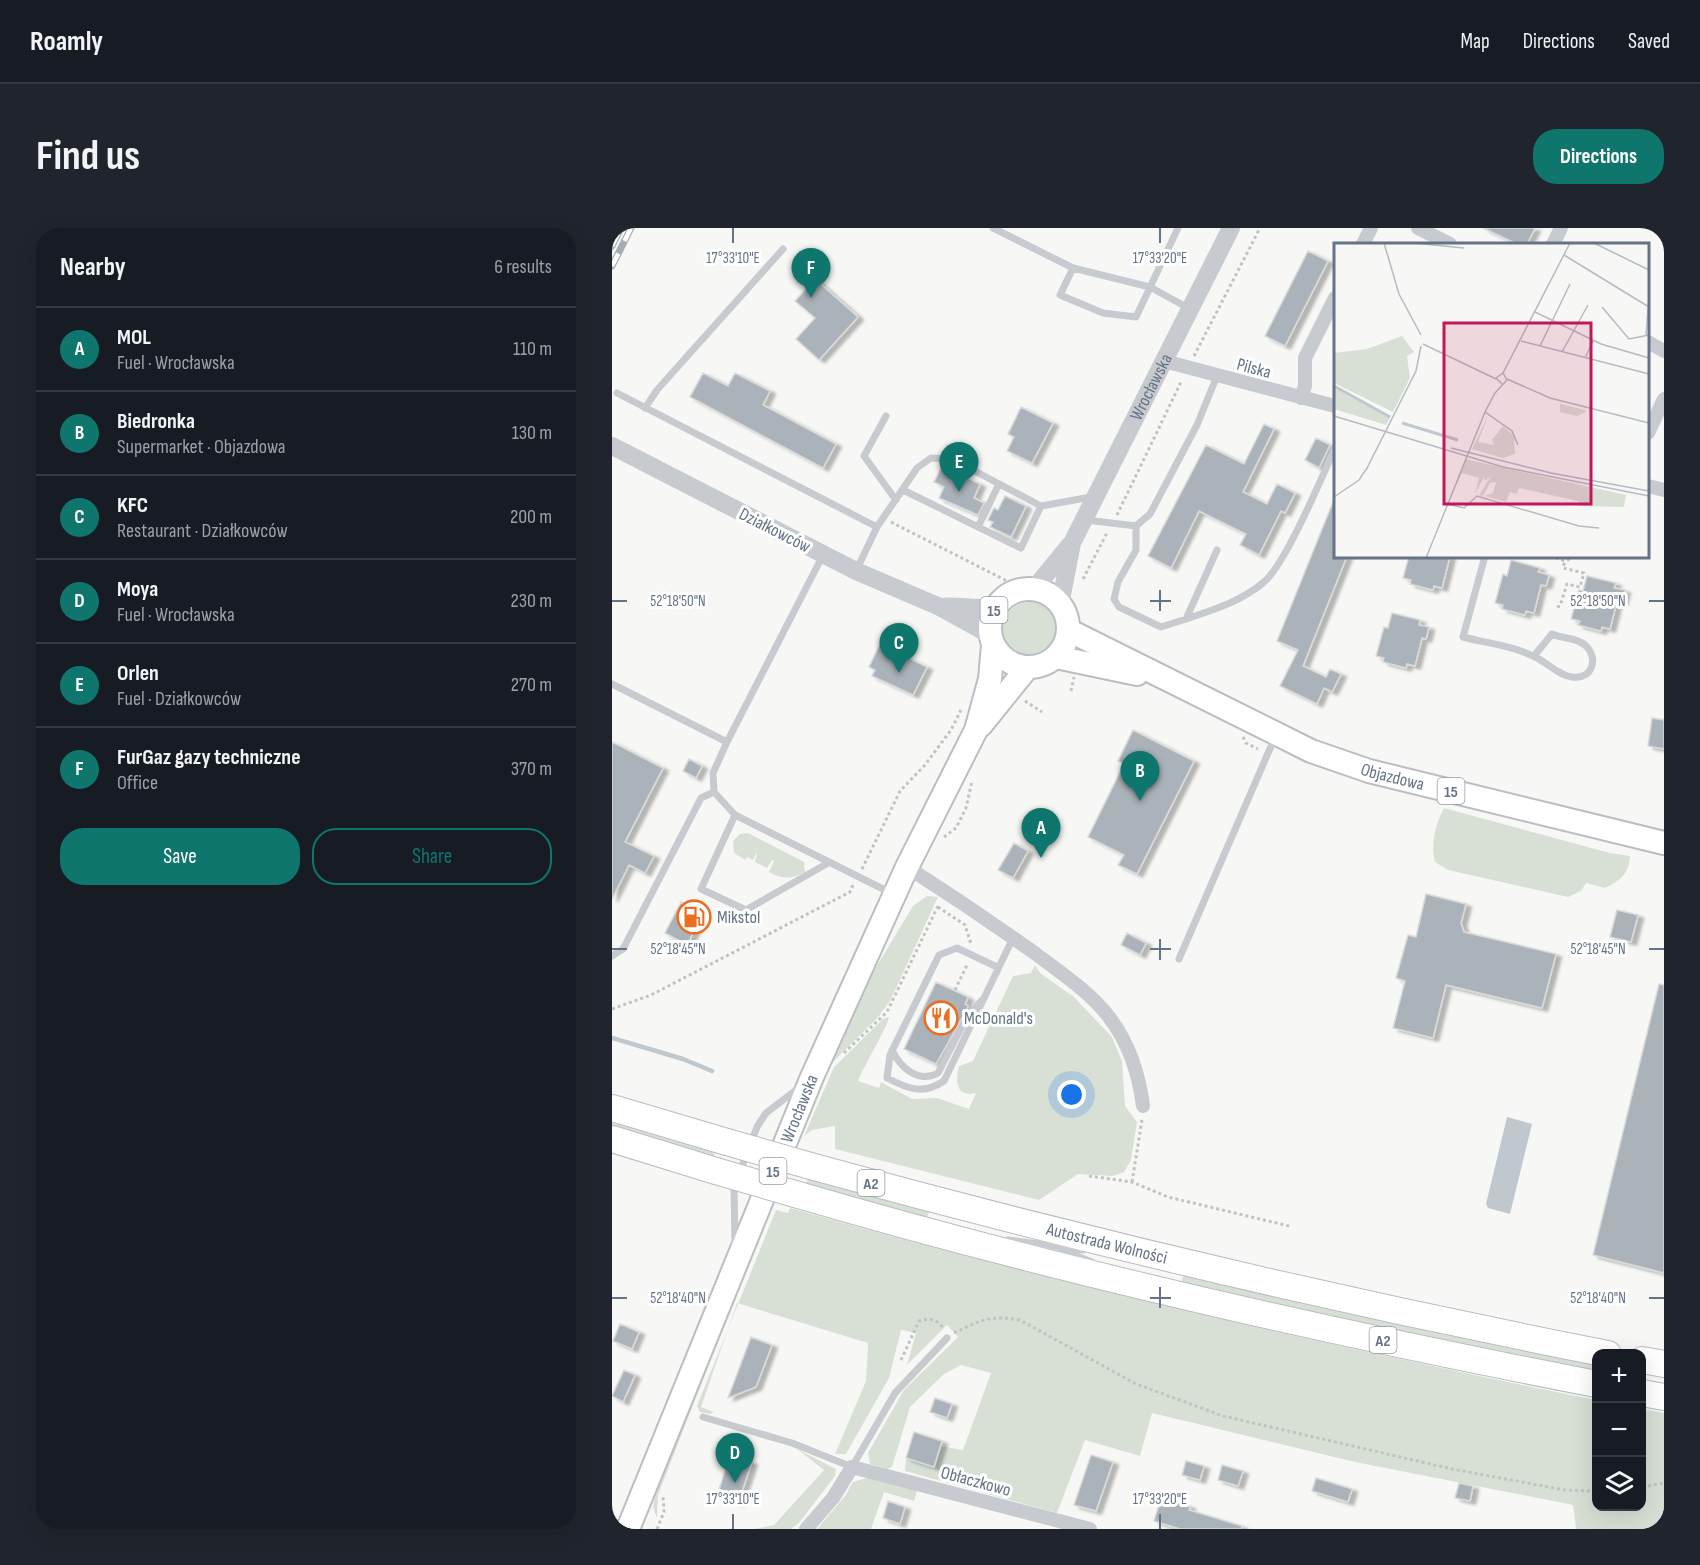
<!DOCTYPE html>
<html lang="en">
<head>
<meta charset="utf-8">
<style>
	:root { --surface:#171b24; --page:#20242c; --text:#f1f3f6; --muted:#9ea1a6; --line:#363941; --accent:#0f766e }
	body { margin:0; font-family:"Sofia Sans Condensed",sans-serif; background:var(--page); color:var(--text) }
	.controls { position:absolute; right:18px; bottom:18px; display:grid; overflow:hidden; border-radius:12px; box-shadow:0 6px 24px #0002 }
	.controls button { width:54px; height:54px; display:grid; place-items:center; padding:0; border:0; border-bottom:2px solid var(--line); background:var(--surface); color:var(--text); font:30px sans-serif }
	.you { position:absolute; left:460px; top:867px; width:21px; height:21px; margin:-15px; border:4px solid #fff; border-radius:50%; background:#1a73e8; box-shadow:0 0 0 9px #1a73e833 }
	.badge { display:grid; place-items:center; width:39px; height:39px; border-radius:50%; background:var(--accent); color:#fff; font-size:20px; font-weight:700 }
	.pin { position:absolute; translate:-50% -50px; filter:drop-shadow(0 2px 3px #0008) }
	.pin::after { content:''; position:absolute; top:32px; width:21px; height:18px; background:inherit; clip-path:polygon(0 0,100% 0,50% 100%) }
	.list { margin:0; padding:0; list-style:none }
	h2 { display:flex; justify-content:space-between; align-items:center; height:78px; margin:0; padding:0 24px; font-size:26px }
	h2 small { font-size:20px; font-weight:400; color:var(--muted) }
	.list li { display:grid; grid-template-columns:39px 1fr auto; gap:18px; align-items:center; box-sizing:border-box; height:84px; padding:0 24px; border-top:2px solid var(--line) }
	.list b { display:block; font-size:22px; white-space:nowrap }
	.list p { margin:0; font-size:20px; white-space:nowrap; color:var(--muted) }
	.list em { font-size:20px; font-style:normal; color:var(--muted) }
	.actions { display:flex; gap:12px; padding:18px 24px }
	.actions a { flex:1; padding:14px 0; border:2px solid var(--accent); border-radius:24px; text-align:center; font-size:21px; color:var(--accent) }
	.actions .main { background:var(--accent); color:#fff }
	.icon { flex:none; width:33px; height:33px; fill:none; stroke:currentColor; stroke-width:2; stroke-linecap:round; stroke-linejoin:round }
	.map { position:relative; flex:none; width:1052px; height:1301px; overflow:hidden; border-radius:24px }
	header { display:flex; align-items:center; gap:36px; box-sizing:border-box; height:84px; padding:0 30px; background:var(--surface); border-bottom:2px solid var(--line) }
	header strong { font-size:28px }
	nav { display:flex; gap:33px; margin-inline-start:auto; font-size:21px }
	.intro { display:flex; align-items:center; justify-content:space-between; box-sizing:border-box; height:144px; padding:0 36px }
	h1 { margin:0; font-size:42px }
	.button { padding:15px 27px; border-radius:24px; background:var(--accent); color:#fff; font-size:21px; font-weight:700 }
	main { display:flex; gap:36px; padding:0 36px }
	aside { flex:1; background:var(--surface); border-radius:24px; box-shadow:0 6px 24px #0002 }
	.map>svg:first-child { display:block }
</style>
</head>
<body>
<header>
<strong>Roamly</strong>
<nav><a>Map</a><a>Directions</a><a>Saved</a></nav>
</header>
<div class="intro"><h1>Find us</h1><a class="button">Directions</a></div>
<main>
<aside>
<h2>Nearby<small>6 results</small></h2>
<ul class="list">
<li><span class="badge">A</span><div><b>MOL</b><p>Fuel · Wrocławska</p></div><em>110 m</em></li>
<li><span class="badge">B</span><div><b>Biedronka</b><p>Supermarket · Objazdowa</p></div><em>130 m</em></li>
<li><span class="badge">C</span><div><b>KFC</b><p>Restaurant · Działkowców</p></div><em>200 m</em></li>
<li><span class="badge">D</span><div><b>Moya</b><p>Fuel · Wrocławska</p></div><em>230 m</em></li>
<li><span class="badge">E</span><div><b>Orlen</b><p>Fuel · Działkowców</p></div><em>270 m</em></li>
<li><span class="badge">F</span><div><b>FurGaz gazy techniczne</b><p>Office</p></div><em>370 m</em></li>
</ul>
<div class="actions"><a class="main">Save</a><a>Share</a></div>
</aside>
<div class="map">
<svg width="1052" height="1301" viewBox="0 0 1052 1301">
	<defs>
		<filter id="shadow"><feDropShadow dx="5.5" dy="3" stdDeviation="1.5" flood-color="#0004"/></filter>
	</defs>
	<rect width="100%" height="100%" fill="#f7f8f5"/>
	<path fill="#d8e0d6" d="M391 401a27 27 0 1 1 54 0a27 27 0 1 1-54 0Z
		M 832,580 L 998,625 L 1018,628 C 1017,646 1008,653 993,660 L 974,655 L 969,663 L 956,669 L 836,642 L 823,634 C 818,616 824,595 832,580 Z
		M 136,605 L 192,634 L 193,644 C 179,652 170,651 157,644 L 162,633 L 160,632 L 155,640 L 143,634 L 145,624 L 141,632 L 135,629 L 133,632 L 122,625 L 121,613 L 128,606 Z
		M 315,668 L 326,669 L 278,773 L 267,788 L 220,835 L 185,912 L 246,769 L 301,678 Z
		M 423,737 L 428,745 L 462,769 L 500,809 L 510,833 L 513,878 L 525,894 L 519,932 L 512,944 L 501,948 L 466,946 L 427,972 L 223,921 L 223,898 L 200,902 L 192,908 L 222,839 L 271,791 L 277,789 C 278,794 251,840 246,853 L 267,860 L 269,854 L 300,871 L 325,870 L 357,881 L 364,865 C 344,870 343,853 347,838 L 361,833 L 401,748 L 419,745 Z
		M 0,892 L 103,923 L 101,932 L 0,901 Z
		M 197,946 L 318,980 L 314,994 L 193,960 Z
		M 155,979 L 158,980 L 46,1267 L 45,1290 L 41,1279 L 43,1269 Z
		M 178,980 C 444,1056 713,1117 984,1172 L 984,1278 L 1030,1278 L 1030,1181 L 1052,1185 L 1052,1301 L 964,1301 L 961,1277 L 743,1234 L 540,1185 L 528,1228 L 473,1212 L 445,1285 L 293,1243 L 294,1230 L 328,1218 L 351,1222 L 379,1145 L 349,1137 L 332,1146 L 298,1179 L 280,1239 L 275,1241 L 258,1236 L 256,1225 L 292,1162 L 346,1109 L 335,1097 L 295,1137 L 304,1105 L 289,1102 L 277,1150 L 234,1226 L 223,1226 L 254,1153 L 256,1115 L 125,1075 L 89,1179 L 102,1184 L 98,1186 L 88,1184 L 85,1178 L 164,982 L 176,985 Z
		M 572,1044 L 984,1133 L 984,1146 L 569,1057 Z
		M 185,1221 L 224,1241 L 223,1248 L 187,1295 L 179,1301 L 143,1301 L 162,1297 L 212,1242 Z
		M 258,1249 L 303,1259 L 305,1263 L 302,1273 L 272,1264 L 259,1301 L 205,1301 L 233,1268 L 241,1254 Z"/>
	<path fill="#bfc8ce" d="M 895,889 L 920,896 L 898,986 L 876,980 L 874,976 Z"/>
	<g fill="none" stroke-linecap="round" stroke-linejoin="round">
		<path stroke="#bfc8ce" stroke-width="4.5" d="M 0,810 L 71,831 L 100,843"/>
	</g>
	<path fill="#abb3ba" stroke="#d9dad7" stroke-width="1.5" filter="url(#shadow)" d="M 871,0 L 923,0 L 915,16 L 905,16 Z
		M 696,23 L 716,33 L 673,118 L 653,108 Z
		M 203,51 L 246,89 L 207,132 L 184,111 L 203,90 L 183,73 Z
		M 91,145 L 116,158 L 123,145 L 158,163 L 151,177 L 224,216 L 211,240 L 78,169 Z
		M 409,179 L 441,195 L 420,235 L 395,223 L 402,209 L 396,206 Z
		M 652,196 L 662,201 L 631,264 L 655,276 L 665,256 L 683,265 L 673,285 L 669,283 L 647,327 L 628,317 L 634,306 L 587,283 L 559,340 L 536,328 L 594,217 L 632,236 Z
		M 704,210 L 718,217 L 707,240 L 693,232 Z
		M 330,238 L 368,256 L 362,270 L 372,275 L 366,287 L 327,270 L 332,259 L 322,254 Z
		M 393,268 L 414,278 L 399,309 L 378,299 L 381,294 L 376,292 L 382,280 L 386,282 Z
		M 723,269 L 723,328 L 735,328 L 691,438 L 714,449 L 718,441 L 729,446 L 720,464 L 712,460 L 705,476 L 668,458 L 686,422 L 665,413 Z
		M 797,328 L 838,328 L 830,360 L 822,358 L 821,362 L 798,356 L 799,352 L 791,350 Z
		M 899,332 L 928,340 L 926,344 L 937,347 L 934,358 L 929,357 L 922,385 L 914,383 L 913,387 L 890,381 L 891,377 L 883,375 L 891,346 L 895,348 Z
		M 975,348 L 1004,355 L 1002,360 L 1013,362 L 1010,374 L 1005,373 L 998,401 L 990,399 L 989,403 L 966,397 L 968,393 L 959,391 L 967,362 L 971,363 Z
		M 780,385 L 808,392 L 807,397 L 817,399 L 814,411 L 810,410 L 803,438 L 795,436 L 794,440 L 771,434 L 772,430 L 764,428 L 772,399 L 776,400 Z
		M 268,416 L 315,439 L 301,467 L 260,448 L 263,442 L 257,439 Z
		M 1040,490 L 1052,492 L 1052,521 L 1036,518 Z
		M 521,502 L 582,533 L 525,646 L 506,637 L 512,627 L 476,609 L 512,536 L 506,533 Z
		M 0,514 L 51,540 L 13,614 L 42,628 L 33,645 L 17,637 L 0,671 Z
		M 77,531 L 90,538 L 84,550 L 71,543 Z
		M 402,615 L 416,623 L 401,650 L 386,642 Z
		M 814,666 L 854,676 L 849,695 L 852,704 L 944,726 L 930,780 L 834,757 L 821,810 L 781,800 L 793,753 L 784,750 L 796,707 L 804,709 Z
		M 69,674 L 91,685 L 75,717 L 53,705 Z
		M 1005,682 L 1026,687 L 1019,714 L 998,709 Z
		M 515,705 L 534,715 L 528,727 L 509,717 Z
		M 324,754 L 356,769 L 353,776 L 356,778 L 355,781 L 324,836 L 292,821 Z
		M 1047,756 L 1052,757 L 1052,1045 L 981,1027 Z
		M 8,1096 L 27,1104 L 20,1121 L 1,1113 Z
		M 139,1109 L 160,1117 L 144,1159 L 116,1170 Z
		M 12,1142 L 23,1147 L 11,1174 L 0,1168 Z
		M 323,1170 L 340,1176 L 335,1190 L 318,1184 Z
		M 302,1204 L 330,1213 L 322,1239 L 294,1230 Z
		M 118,1227 L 140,1234 L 126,1275 L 105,1268 Z
		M 479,1227 L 501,1234 L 484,1283 L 462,1277 Z
		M 574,1233 L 592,1238 L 588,1252 L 570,1247 Z
		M 610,1237 L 631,1243 L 626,1258 L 606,1252 Z
		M 704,1250 L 740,1261 L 736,1274 L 700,1263 Z
		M 847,1255 L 861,1258 L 858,1273 L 843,1270 Z
		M 549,1270 L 578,1278 L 577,1282 L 630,1298 L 629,1301 L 568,1301 L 542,1293 Z
		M 276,1273 L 293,1279 L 288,1296 L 271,1290 Z"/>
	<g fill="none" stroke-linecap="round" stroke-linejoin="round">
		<defs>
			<g id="primary">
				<circle cx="417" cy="400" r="39"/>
				<path id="s2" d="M 456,402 L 699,523 L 757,543 L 1052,615"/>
				<path d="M 444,429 L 525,446"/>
				<path d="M 369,497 L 415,440"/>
				<path id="s3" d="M 16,1301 L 200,849 L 295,639 L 364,502 L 378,451 L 381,417"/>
			</g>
			<g id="motorway">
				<path d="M 0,880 L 115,914"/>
				<path d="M 0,911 L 104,943"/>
				<path id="s4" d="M 195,937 C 459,1010 726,1073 996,1126"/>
				<path d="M 183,966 C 446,1043 715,1104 984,1156"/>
				<path d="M 1030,1132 L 1052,1136"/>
				<path d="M 1030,1165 L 1052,1169"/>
			</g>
		</defs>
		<use href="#primary" stroke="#babdc2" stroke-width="26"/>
		<use href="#motorway" stroke="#b9bcc0" stroke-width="28"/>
		<path stroke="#c1c2c5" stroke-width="3" stroke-dasharray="3 3" stroke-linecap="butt" d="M 582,128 L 648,0
			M 505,287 L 570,152
			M 279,294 L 397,354
			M 938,328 L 953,333 L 964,328
			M 471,351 L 496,303
			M 945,379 L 948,378 L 955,356 L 968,359 L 972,345 L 951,340 L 953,333
			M 459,463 L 462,449
			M 413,473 L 430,484
			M 631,509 L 634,515 L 646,521
			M 332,609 L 344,600 L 354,580 L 360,553
			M 250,641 L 288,563 L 313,537 L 339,502 L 349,482
			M 326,679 L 353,697 L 359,716
			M 343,762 L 355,737
			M 0,781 L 39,767 L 238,664 L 241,657
			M 232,825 L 275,784 L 327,676
			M 477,948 L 520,954 L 556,969 L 677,998
			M 520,954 L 530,892
			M 342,1105 C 369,1092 378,1087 408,1092 L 524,1156 L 611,1188 L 840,1241 L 953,1262 L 984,1263
			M 289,1132 L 307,1093 C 317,1090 326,1091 332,1101
			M 1030,1259 L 1052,1255
			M 45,1301 L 52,1284 L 51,1268"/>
		<path stroke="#c7cace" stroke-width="7" d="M 381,0 L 461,40 L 538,59 L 578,81
			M 461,40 L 448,67 L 491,85 L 524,89 L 566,0
			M 5,165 L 265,299 L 244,343
			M 33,180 L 45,162 L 171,21
			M 274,188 L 252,228 L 284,272
			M 291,262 L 409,320 L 429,278
			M 474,292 L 524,298 L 538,286 L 585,197 L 605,148
			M 524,298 L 524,322 L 506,354 L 502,371 L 507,379 L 549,399 L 574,391 L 605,322
			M 265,299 L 305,240 L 319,230 L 340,231 L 429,278 L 479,269
			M 366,299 L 387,256
			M 211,327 L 115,514 L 101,545 L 102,564 L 123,587 L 279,665
			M 873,328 L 851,409 C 874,415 902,418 923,429 C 936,435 946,447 960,449 C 979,452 987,432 975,419 C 966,409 950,411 940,406 L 922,428
			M 574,391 C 601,382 630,373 652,354 C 673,337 710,249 723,220
			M 0,456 L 115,514
			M 123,587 L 89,661 L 134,682 L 216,635
			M 0,728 L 11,721 L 89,570 L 102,564
			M 567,731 L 663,509
			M 385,739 L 345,720 L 327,727 L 278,827 L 275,850 C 296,861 311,867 332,853 L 401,710
			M 280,822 C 288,839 306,856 326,845 L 354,790 L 369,773
			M 396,1012 L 471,1022
			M 123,1016 L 122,959 L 145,899 L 154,885 L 188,859
			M 449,1022 L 480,1034
			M 91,1189 L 180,1215 L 240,1239 L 283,1165 L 335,1110"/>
		<path stroke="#c7cace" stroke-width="14" d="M 806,0 L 838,16
			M 751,16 L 759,0
			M 941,16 L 949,0
			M 1036,114 L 1052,123
			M 552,133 L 723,178
			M 689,170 L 693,158 L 693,130 L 723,70
			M 1036,205 L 1052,171
			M 1036,258 L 1052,262
			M 295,639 C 339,667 382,696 424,726 C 449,745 478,764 497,789 C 517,815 527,846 531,878
			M 194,1301 L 221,1270 L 240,1239 L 478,1301"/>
		<g stroke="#c7cace" stroke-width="18">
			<path d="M 0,218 L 244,343 L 328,379 L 377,406"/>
			<path d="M 422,361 L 458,317"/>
			<path id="s1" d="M 448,377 L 460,315 L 619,0"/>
			<path d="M 328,379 C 348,376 366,384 385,378"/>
		</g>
		<use href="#primary" stroke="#fff" stroke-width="22"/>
		<use href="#motorway" stroke="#fff" stroke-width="26"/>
		<defs>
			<path id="rail" d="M 0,18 L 9,0
				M 0,38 L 19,0"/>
		</defs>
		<use href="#rail" stroke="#a7acb3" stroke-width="7"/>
		<use href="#rail" stroke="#fff" stroke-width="4.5" stroke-dasharray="14" stroke-linecap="butt"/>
		<defs>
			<path id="motorway-bridge" d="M 115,914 L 195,937
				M 104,943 L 183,966"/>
		</defs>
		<use href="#motorway-bridge" stroke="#b9bcc0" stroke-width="28" stroke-linecap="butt"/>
		<use href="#motorway-bridge" stroke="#fff" stroke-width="26"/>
	</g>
	<path fill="none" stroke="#657387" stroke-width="2" d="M 121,0 L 121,15M 548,0 L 548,15M 548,362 L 548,383M 0,373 L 15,373M 538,373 L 559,373M 1037,373 L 1052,373M 548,711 L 548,732M 0,721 L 15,721M 538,721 L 559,721M 1037,721 L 1052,721M 548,1059 L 548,1080M 0,1070 L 15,1070M 538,1070 L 559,1070M 1037,1070 L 1052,1070M 121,1286 L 121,1301M 548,1286 L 548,1301"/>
	<defs>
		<symbol id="fuel-ring" viewBox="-11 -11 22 22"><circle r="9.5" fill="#fff" stroke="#eb6f22" stroke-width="1.5"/><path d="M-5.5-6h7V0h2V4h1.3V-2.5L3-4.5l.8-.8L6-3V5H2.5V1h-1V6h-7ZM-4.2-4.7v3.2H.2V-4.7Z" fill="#eb6f22"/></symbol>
		<symbol id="restaurant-ring" viewBox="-11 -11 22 22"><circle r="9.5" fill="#fff" stroke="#eb6f22" stroke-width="1.5"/><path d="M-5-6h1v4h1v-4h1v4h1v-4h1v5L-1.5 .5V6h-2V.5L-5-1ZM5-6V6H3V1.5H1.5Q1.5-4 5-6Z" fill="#eb6f22"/></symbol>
	</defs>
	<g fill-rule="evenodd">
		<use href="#fuel-ring" x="63" y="670" width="38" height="38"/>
		<use href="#restaurant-ring" x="310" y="771" width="38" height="38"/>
	</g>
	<g text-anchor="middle" stroke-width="6" stroke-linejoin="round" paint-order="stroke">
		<g fill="#fff" stroke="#939dab" stroke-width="1.5">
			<rect x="368.5" y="369" width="27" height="26" rx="4.5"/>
			<rect x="825.5" y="550" width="27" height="26" rx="4.5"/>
			<rect x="147.5" y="930" width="27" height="26" rx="4.5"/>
			<rect x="245.5" y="942" width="27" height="26" rx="4.5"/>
			<rect x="757.5" y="1099" width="27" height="26" rx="4.5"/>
		</g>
		<g font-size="16" font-weight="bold" fill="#657387">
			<text x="382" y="388">15</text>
			<text x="839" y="569">15</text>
			<text x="161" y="949">15</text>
			<text x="259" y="961">A2</text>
			<text x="771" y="1118">A2</text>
		</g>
		<g font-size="18" fill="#657387" stroke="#fff">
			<text transform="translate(642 140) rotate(15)" y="6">Pilska</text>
			<text dy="6" stroke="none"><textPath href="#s1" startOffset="238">Wrocławska</textPath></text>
			<text transform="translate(163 302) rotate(27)" y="6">Działkowców</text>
			<text dy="6" stroke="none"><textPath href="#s2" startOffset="357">Objazdowa</textPath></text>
			<text dy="6" stroke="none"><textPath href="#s3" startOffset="454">Wrocławska</textPath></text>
			<text dy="6" stroke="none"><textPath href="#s4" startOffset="310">Autostrada Wolności</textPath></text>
			<text transform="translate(364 1253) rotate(15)" y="6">Obłaczkowo</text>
		</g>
		<g font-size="18" fill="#657387" stroke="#fff" text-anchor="start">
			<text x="105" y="695">Mikstol</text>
			<text x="352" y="796">McDonald's</text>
		</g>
	</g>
	<g transform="translate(722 15)">
		<rect width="315" height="315" fill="#f7f8f5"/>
		<path d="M 68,93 L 80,109 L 73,113 L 76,135 L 59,169 L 0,140 L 0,110 L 33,106 ZM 0,142 L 57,173 L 52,182 L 0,166 ZM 226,161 L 251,167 L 252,169 L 243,173 L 226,169 ZM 154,173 L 144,199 L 160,202 L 158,197 L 169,183 L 180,193 L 181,211 L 169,215 L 138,206 ZM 131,216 L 292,252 L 290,264 L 245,263 L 244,258 L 185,245 L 183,251 L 176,249 L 172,259 L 151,253 L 159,250 L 162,239 L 156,240 L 149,253 L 145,252 L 157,233 L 151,238 L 150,234 L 141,251 L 145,235 L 128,230 L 121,244 Z" fill="#d8e0d6"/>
		<path fill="none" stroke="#bfc8ce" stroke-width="3" d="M 0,143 L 56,174M 68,180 L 124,197"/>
		<path fill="none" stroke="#b4bbc2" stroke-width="1.5" d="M 50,0 L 65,51 L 87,92M 80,0 L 130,5M 260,0 L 315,27M 230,12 L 315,64M 268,64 L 295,96 L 315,92M 201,69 L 267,101 L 315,115M 312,93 L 315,54M 187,98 L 315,131M 89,101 L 162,136M 206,103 L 236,41M 228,109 L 254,62M 251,115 L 259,98M 169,130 L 236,0M 173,136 L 216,155 L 315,180M 151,169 L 178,188 L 184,202M 0,173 L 169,224 L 315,253M 117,205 L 217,230 L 315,248M 0,254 L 25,237 L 33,225 L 82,128 L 87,103M 113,261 L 130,265 L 143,253 L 245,283 L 265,285M 92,315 L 151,169 L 161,150 L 173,137 L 169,130 L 162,135 L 168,141"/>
		<path fill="#c2185b" fill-opacity="0.15" stroke="#c2185b" stroke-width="3" d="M 110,80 L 257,80 L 257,261 L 110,261 Z"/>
		<rect width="315" height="315" fill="none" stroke="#657387" stroke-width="3"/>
	</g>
	<g font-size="15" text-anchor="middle" fill="#657387" stroke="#fff" stroke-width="6" stroke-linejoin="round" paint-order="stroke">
		<text x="121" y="35">17°33'10"E</text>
		<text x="548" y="35">17°33'20"E</text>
		<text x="66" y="378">52°18'50"N</text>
		<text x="986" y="378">52°18'50"N</text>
		<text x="66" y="726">52°18'45"N</text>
		<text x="986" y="726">52°18'45"N</text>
		<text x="66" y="1075">52°18'40"N</text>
		<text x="986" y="1075">52°18'40"N</text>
		<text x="121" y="1276">17°33'10"E</text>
		<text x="548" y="1276">17°33'20"E</text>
	</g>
</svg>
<div class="controls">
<button>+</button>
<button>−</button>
<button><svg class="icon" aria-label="layers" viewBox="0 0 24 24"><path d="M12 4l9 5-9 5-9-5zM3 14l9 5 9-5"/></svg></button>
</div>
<div class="you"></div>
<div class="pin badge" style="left:429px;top:630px">A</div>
<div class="pin badge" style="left:528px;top:573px">B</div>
<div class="pin badge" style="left:287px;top:445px">C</div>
<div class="pin badge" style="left:123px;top:1255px">D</div>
<div class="pin badge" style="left:347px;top:264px">E</div>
<div class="pin badge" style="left:199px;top:70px">F</div>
</div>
</main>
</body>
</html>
